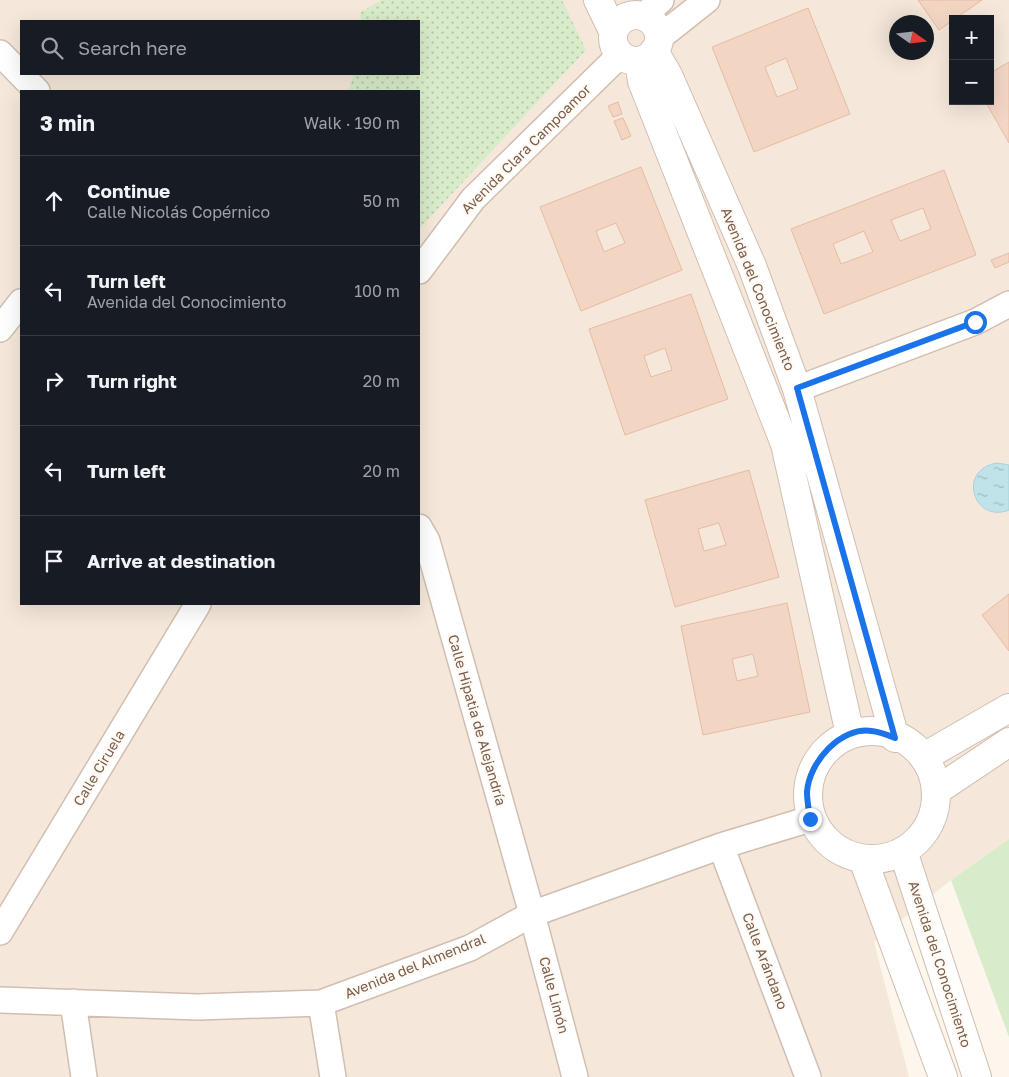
<!DOCTYPE html>
<html lang="en">
<head>
<meta charset="utf-8">
<style>
	:root { --surface:#171b24; --page:#242831; --text:#f1f3f6; --muted:#9ea1a6; --line:#363941 }
	body { margin:0; font-family:"Golos Text",sans-serif; background:var(--page); color:var(--text) }
	.controls { position:absolute; right:15px; top:15px; display:grid; overflow:hidden; border-radius:0px; box-shadow:0 5px 20px #0002 }
	.controls button { width:45px; height:45px; display:grid; place-items:center; padding:0; border:0; border-bottom:1px solid var(--line); background:var(--surface); color:var(--text); font:25px sans-serif }
	.compass { position:absolute; left:889px; top:15px; width:45px; height:45px; border-radius:50%; background:var(--surface); box-shadow:0 5px 20px #0002; rotate:104deg }
	.stop { position:absolute; width:15px; height:15px; margin:-11px; border:4px solid #1a73e8; border-radius:50%; background:#fff }
	.stop.end { background:#1a73e8; border-color:#fff; box-shadow:0 1px 5px #0008 }
	.list { margin:0; padding:0; list-style:none }
	h2 { display:flex; justify-content:space-between; align-items:center; height:65px; margin:0; padding:0 20px; font-size:21px }
	h2 small { font-size:16px; font-weight:400; color:var(--muted) }
	.list li { display:grid; grid-template-columns:32px 1fr auto; gap:15px; align-items:center; box-sizing:border-box; height:90px; padding:0 20px; border-top:1px solid var(--line) }
	.list b { display:block; font-size:19px; white-space:nowrap }
	.list p { margin:0; font-size:16px; white-space:nowrap; color:var(--muted) }
	.list em { font-size:16px; font-style:normal; color:var(--muted) }
	.icon { flex:none; width:28px; height:28px; fill:none; stroke:currentColor; stroke-width:2; stroke-linecap:round; stroke-linejoin:round }
	.map { position:relative; flex:none; width:1009px; height:1077px; overflow:hidden }
	.search { position:absolute; background:var(--surface); box-shadow:0 5px 20px #0002; left:20px; top:20px; width:400px; height:55px; display:flex; align-items:center; gap:12px; box-sizing:border-box; padding:0 18px; border-radius:0px; color:var(--muted); font-size:19px }
	.panel { position:absolute; background:var(--surface); box-shadow:0 5px 20px #0002; left:20px; top:90px; width:400px; height:515px; border-radius:0px }
	.map>svg:first-child { display:block }
</style>
</head>
<body>
<div class="map">
<svg width="1009" height="1077" viewBox="0 0 1009 1077">
	<defs>
		<pattern id="park-dots" width="8" height="8" patternUnits="userSpaceOnUse" patternTransform="scale(1.25)"><rect width="8" height="8" fill="#d8ecc9"/><path d="M2 2h.1M6 6h.1" fill="none" stroke="#b4c2a5" stroke-width="1.8" stroke-linecap="round"/></pattern>
		<pattern id="water-ripples" width="26" height="14" patternUnits="userSpaceOnUse" patternTransform="scale(1.25)"><rect width="26" height="14" fill="#bfe3e8"/><path d="M2 4q2-2 4 0t4 0M15 11q2-2 4 0t4 0" fill="none" stroke="#a0bbbe"/></pattern>
	</defs>
	<rect width="100%" height="100%" fill="#fdf6ec"/>
	<path fill="#f5e8da" fill-rule="evenodd" d="M 0,0 L 1009,0 L 1009,839 L 951,880 L 874,942 L 909,1077 L 0,1077 ZM 953,19 L 990,19 L 990,101 L 953,101 ZM 21,21 L 419,21 L 419,74 L 21,74 ZM 896,22 L 926,22 L 926,52 L 896,52 ZM 21,91 L 419,91 L 419,604 L 21,604 Z"/>
	<path fill="#d8ecc9" d="M 1009,839 L 1009,1037 L 951,880 Z"/>
	<path fill="url(#park-dots)" d="M 381,0 L 562,0 L 586,50 L 419,229 L 419,91 L 348,91 L 354,74 L 419,74 L 419,21 L 361,21 L 360,13 Z"/>
	<path fill="url(#water-ripples)" stroke="#a5d3da" d="M 997,463 L 1009,465 L 1009,510 C 974,524 956,470 997,463 Z"/>
	<path fill="#f3d5c3" stroke="#e6bba3" fill-rule="evenodd" d="M 918,0 L 982,0 L 939,30 Z
		M 808,8 L 850,114 L 754,152 L 712,47 ZM 786,58 L 798,89 L 777,97 L 765,67 Z
		M 1009,62 L 1009,143 L 985,101 L 990,101 L 990,73 Z
		M 618,102 L 622,114 L 613,117 L 608,106 Z
		M 623,118 L 631,136 L 622,140 L 614,121 Z
		M 641,167 L 682,270 L 581,311 L 540,207 ZM 616,223 L 625,243 L 604,252 L 596,231 Z
		M 944,170 L 976,255 L 824,314 L 791,229 ZM 923,208 L 931,229 L 900,241 L 891,220 ZM 864,231 L 873,252 L 841,264 L 833,244 Z
		M 1009,253 L 1009,262 L 995,268 L 991,260 Z
		M 691,294 L 728,399 L 625,435 L 589,329 ZM 665,348 L 672,370 L 651,377 L 644,356 Z
		M 749,470 L 779,577 L 675,607 L 645,500 ZM 719,523 L 726,545 L 704,551 L 698,529 Z
		M 1009,594 L 1009,651 L 982,615 Z
		M 787,603 L 810,712 L 703,735 L 681,626 ZM 753,654 L 758,676 L 737,681 L 732,659 Z"/>
	<g fill="none" stroke-linecap="round" stroke-linejoin="round">
		<defs>
			<path id="minor" d="M 644,16 L 661,0
				M 659,38 L 707,0
				M 0,53 L 37,91
				M 419,271 L 473,199 L 620,55
				M 0,329 L 21,302
				M 797,389 L 975,322 L 1009,304
				M 419,527 L 427,541 L 532,914 L 575,1077
				M 721,846 L 808,1077
				M 0,932 L 198,604
				M 0,1000 L 198,1007 L 321,1003 L 470,948 L 532,914 L 721,846 L 810,819
				M 73,1002 L 84,1077
				M 321,1003 L 333,1077"/>
			<path id="tertiary" d="M 598,0 L 613,31
				M613 38a23 23 0 1 1 46 0a23 23 0 1 1-46 0Z
				M 654,51 L 668,75 L 752,266 L 797,389 L 895,738
				M 639,61 L 642,81 L 785,444 L 850,734
				M808 795a64 64 0 1 1 128 0a64 64 0 1 1-128 0Z
				M 924,757 L 1009,708
				M 936,791 L 1009,742
				M 903,851 L 977,1077
				M 863,859 L 943,1077"/>
		</defs>
		<use href="#minor" stroke="#d1beb0" stroke-width="28"/>
		<use href="#tertiary" stroke="#d1beb0" stroke-width="30"/>
		<use href="#minor" stroke="#fff" stroke-width="25"/>
		<use href="#tertiary" stroke="#fff" stroke-width="28"/>
	</g>
	<g fill="none" stroke-linecap="round" stroke-linejoin="round">
		<path stroke="#1a73e8" stroke-width="6" d="M 810,819 C 809,811 807,801 807,792 C 809,762 841,726 872,731 C 880,732 888,735 895,738 L 797,388 L 975,322"/>
	</g>
	<g text-anchor="middle" stroke-width="4.5" stroke-linejoin="round" paint-order="stroke">
		<g font-size="14" fill="#7a5c4d" stroke="#fffaf3">
			<text transform="translate(526 149) rotate(-45)" y="5">Avenida Clara Campoamor</text>
			<text transform="translate(758 289) rotate(68)" y="5">Avenida del Conocimiento</text>
			<text transform="translate(477 720) rotate(74)" y="5">Calle Hipatia de Alejandría</text>
			<text transform="translate(99 768) rotate(-59)" y="5">Calle Ciruela</text>
			<text transform="translate(765 961) rotate(69)" y="5">Calle Arándano</text>
			<text transform="translate(940 964) rotate(72)" y="5">Avenida del Conocimiento</text>
			<text transform="translate(415 966) rotate(-22)" y="5">Avenida del Almendral</text>
			<text transform="translate(554 995) rotate(75)" y="5">Calle Limón</text>
		</g>
	</g>
</svg>
<div class="controls">
<button>+</button>
<button>−</button>
</div>
<svg class="compass" viewBox="-18 -18 36 36"><path d="M0-13l5 13h-10z" fill="#e53935"/><path d="M0 13l5-13h-10z" fill="#9ea1a6"/></svg>
<div class="stop" style="left:975px;top:322px"></div>
<div class="stop end" style="left:810px;top:819px"></div>
<div class="search"><svg class="icon" aria-label="search" viewBox="0 0 24 24"><circle cx="10" cy="10" r="6"/><path d="M15 15l6 6"/></svg>Search here</div>
<section class="panel">
<h2>3 min<small>Walk · 190 m</small></h2>
<ul class="list">
<li><svg class="icon" aria-label="ahead" viewBox="0 0 24 24"><path d="M12 20V5M6 11l6-6 6 6"/></svg><div><b>Continue</b><p>Calle Nicolás Copérnico</p></div><em>50 m</em></li>
<li><svg class="icon" aria-label="left" viewBox="0 0 24 24"><path d="M17 20v-9H6M10 6l-5 5 5 5"/></svg><div><b>Turn left</b><p>Avenida del Conocimiento</p></div><em>100 m</em></li>
<li><svg class="icon" aria-label="right" viewBox="0 0 24 24"><path d="M7 20v-9h11M14 6l5 5-5 5"/></svg><div><b>Turn right</b></div><em>20 m</em></li>
<li><svg class="icon" aria-label="left" viewBox="0 0 24 24"><path d="M17 20v-9H6M10 6l-5 5 5 5"/></svg><div><b>Turn left</b></div><em>20 m</em></li>
<li><svg class="icon" aria-label="arrive" viewBox="0 0 24 24"><path d="M6 21V4h12l-3 4 3 4H6"/></svg><div><b>Arrive at destination</b></div></li>
</ul>
</section>
</div>
</body>
</html>
